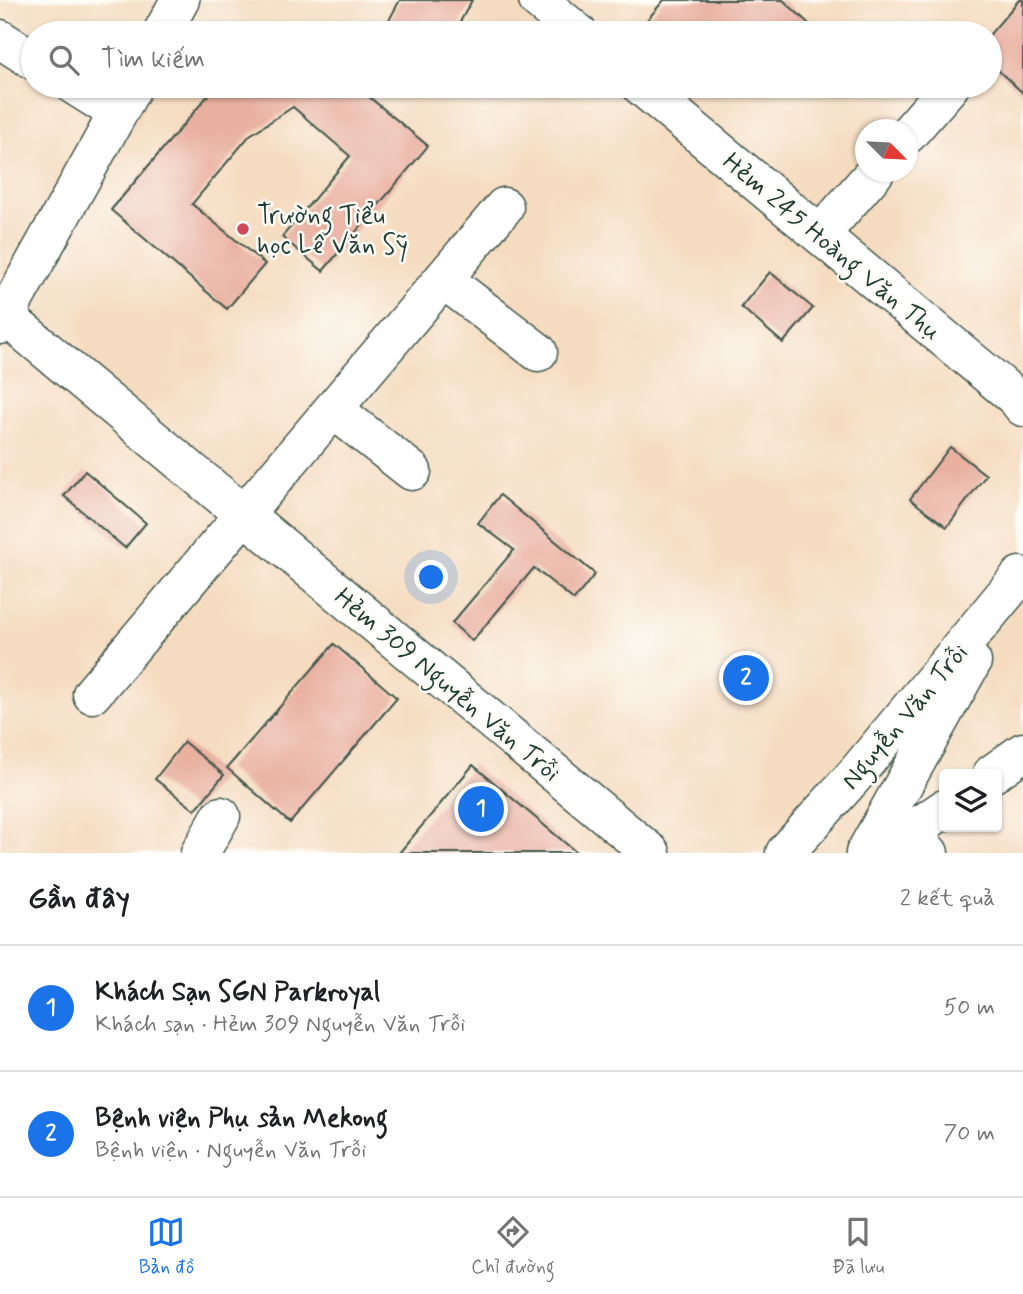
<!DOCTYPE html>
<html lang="vi">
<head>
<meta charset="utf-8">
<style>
	:root { --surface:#fff; --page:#f2f2f2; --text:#202124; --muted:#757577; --line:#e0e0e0; --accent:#1a73e8 }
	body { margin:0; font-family:Mynerve,sans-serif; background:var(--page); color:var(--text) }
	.controls { position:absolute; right:21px; bottom:21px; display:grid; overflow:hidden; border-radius:7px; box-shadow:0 2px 5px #0004 }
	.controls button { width:63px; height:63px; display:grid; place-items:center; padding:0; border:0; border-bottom:2px solid var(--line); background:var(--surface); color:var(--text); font:35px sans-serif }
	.compass { position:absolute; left:855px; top:119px; width:63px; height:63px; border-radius:50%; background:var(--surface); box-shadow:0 2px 5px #0004; rotate:114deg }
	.you { position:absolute; left:432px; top:578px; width:24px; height:24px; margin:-18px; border:5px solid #fff; border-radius:50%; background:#1a73e8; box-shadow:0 0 0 10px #1a73e833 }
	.badge { display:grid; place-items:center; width:46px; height:46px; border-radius:50%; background:var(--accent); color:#fff; font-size:23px; font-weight:700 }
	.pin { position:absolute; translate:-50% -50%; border:4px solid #fff; box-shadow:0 2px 7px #0006 }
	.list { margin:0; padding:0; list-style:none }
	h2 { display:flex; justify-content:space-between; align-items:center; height:91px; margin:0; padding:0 28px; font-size:30px }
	h2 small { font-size:23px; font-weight:400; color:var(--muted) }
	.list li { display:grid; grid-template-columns:46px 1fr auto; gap:21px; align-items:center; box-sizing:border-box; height:126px; padding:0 28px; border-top:2px solid var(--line) }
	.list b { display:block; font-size:26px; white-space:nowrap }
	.list p { margin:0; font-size:23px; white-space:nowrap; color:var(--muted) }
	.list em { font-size:23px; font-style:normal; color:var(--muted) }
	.icon { flex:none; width:38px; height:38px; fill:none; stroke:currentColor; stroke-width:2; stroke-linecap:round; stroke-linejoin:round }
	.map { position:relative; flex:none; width:1023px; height:853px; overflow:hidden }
	.search { position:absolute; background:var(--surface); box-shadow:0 2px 5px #0004; left:21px; right:21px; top:21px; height:77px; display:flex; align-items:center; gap:18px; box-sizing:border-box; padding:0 24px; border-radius:38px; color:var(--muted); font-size:26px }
	.sheet { height:343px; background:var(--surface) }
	nav { display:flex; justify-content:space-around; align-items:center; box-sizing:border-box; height:98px; border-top:2px solid var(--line); background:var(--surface); font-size:19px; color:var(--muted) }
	nav a { display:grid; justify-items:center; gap:4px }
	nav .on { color:var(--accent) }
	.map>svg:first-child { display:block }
</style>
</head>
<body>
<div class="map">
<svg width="1023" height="853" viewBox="0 0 1023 853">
	<rect width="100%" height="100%" fill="#fdfcf7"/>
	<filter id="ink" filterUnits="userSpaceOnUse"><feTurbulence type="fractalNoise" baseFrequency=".0143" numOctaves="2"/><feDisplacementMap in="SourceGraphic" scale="14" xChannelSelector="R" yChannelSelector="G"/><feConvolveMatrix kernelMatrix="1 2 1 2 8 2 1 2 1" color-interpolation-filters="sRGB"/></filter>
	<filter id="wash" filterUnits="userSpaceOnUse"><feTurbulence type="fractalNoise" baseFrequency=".00686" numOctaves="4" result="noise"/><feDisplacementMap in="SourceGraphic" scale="28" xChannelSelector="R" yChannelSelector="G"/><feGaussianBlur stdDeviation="1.57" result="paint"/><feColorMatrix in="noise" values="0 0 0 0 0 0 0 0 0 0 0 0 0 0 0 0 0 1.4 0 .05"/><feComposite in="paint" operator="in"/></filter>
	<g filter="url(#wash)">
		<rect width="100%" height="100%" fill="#f5dbbf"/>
		<g id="blocks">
			<path fill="#e9af9f" d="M 400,0 L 472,0 L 454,33 L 382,33 Z
				M 664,0 L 783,0 L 819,33 L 636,33 Z
				M 1019,0 L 1023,0 L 1023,93 L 990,63 L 990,34 Z
				M 216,86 L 356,86 L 428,146 L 323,271 L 282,237 L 350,156 L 293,107 L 250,135 L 192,204 L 265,264 L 227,309 L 111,210 Z
				M 770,272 L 813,308 L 783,343 L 741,307 Z
				M 950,447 L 986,475 L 947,527 L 910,499 Z
				M 85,471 L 146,523 L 125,548 L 64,496 Z
				M 500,495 L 595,574 L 574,600 L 534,568 L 472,641 L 452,623 L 514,550 L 478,523 Z
				M 334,644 L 397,698 L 290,823 L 227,768 Z
				M 184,742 L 224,775 L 195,810 L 155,779 Z
				M 473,765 L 577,853 L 399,853 Z"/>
		</g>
	</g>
	<g filter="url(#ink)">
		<use href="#blocks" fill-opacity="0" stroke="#3f5549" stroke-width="2"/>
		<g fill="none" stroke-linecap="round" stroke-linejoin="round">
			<defs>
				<path id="minor" d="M 538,0 L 578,33
					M 162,33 L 180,0
					M 0,39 L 33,60
					M 75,86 L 118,113
					M 641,86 L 1016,398 L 1023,407
					M 908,134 L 950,86
					M 820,235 L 875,172
					M 443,279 L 538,352
					M 5,316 L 651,853
					M 0,325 L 133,86
					M 333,409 L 412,471
					M 92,694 L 504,207
					M 919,843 L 929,853
					M 200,853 L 221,816"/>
				<path id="major" d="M 992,774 L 1023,752
					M 785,853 L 854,776 L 1020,576
					M 865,853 L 972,662
					M 880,853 L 944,809"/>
			</defs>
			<use href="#minor" stroke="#3f5549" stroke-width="41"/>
			<use href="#major" stroke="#3f5549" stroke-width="41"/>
			<use href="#minor" stroke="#fff" stroke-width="38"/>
			<use href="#major" stroke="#fff" stroke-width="38"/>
		</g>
	</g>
	<circle fill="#d1495b" stroke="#fdfcf7" stroke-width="2.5" cx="243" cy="229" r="7"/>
	<g text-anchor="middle" stroke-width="5" stroke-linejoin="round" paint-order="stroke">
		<g font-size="26" fill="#1f3d34" stroke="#fdfcf7" text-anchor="start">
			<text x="257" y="223">Trường Tiểu<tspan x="257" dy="30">học Lê Văn Sỹ</tspan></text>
		</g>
		<g font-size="26" fill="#1f3d34" stroke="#fdfcf7">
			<text transform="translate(833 246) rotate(40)" y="9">Hẻm 245 Hoàng Văn Thụ</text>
			<text transform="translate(448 684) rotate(40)" y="9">Hẻm 309 Nguyễn Văn Trỗi</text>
			<text transform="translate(904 716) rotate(-50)" y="9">Nguyễn Văn Trỗi</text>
		</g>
	</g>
</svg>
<div class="controls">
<button><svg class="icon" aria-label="layers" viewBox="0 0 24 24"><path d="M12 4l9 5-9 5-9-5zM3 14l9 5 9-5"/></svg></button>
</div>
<svg class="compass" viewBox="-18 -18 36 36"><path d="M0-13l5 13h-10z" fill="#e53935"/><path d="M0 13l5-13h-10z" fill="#757577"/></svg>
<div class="you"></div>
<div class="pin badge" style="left:481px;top:809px">1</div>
<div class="pin badge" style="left:746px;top:678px">2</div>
<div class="search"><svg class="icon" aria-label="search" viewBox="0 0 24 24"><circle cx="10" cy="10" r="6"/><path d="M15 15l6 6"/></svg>Tìm kiếm</div>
</div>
<section class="sheet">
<h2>Gần đây<small>2 kết quả</small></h2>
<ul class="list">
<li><span class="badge">1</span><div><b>Khách Sạn SGN Parkroyal</b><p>Khách sạn · Hẻm 309 Nguyễn Văn Trỗi</p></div><em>50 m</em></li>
<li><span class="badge">2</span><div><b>Bệnh viện Phụ sản Mekong</b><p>Bệnh viện · Nguyễn Văn Trỗi</p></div><em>70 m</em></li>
</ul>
</section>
<nav>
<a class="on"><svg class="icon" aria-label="map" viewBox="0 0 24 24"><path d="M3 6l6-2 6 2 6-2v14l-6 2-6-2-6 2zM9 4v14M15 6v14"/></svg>Bản đồ</a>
<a><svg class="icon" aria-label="directions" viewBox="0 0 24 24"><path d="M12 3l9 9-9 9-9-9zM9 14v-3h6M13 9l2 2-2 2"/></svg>Chỉ đường</a>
<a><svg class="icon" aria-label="saved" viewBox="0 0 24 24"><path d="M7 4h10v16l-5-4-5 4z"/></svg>Đã lưu</a>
</nav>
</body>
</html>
